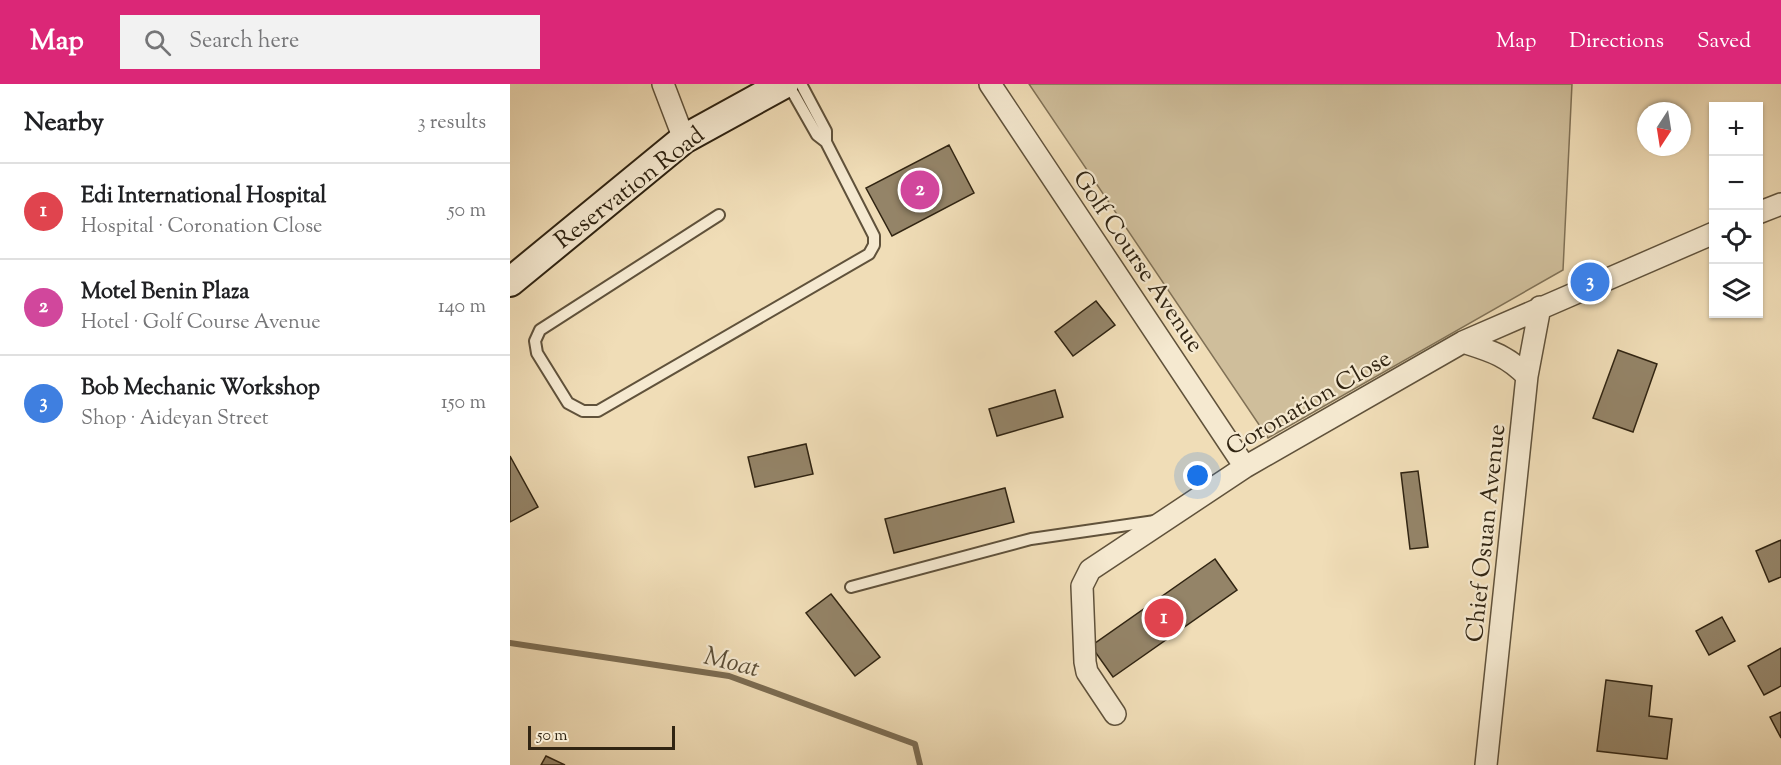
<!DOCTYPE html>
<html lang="en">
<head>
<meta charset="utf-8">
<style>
	:root { --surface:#fff; --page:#f2f2f2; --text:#202124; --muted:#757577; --line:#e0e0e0; --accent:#db2777 }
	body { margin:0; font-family:"Sorts Mill Goudy",serif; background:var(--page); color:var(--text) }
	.controls { position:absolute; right:18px; top:18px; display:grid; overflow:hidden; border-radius:0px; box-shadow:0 2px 4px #0004 }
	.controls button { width:54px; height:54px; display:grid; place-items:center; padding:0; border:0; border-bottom:2px solid var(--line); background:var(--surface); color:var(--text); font:30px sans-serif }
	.compass { position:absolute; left:1127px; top:18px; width:54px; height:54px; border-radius:50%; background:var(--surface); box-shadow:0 2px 4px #0004; rotate:192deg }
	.scale { position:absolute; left:18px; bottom:15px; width:147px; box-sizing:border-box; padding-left:6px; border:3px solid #302412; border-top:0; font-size:16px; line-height:21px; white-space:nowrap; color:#302412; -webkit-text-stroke:4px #f5e9d0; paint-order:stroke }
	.you { position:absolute; left:688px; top:392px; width:21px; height:21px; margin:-15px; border:4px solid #fff; border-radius:50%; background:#1a73e8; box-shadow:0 0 0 9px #1a73e833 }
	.badge { display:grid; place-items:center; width:39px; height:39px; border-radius:50%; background:var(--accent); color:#fff; font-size:20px; font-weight:700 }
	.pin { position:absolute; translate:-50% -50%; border:3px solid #fff; box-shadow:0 2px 6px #0006 }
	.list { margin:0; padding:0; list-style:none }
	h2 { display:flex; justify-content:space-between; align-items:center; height:78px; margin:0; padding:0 24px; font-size:26px }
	h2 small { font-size:20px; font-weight:400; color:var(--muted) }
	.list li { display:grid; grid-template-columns:39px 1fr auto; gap:18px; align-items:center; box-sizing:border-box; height:96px; padding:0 24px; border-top:2px solid var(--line) }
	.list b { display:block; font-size:22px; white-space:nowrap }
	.list p { margin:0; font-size:20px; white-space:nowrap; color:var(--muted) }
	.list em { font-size:20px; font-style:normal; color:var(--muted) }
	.icon { flex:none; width:33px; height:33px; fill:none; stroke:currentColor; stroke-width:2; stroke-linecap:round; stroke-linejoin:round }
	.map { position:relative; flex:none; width:1271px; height:681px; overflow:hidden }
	header { display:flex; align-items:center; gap:36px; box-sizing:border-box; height:84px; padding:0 30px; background:var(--accent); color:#fff }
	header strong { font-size:28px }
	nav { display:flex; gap:33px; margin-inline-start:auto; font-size:21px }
	.search { width:420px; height:54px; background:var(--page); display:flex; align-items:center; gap:15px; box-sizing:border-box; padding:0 21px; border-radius:0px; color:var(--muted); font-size:22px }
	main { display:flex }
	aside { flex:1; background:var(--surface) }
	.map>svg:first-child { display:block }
</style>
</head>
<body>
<header>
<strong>Map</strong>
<div class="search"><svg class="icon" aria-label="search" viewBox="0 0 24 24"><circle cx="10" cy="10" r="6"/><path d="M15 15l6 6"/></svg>Search here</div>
<nav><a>Map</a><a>Directions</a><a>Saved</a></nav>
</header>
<main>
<aside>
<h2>Nearby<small>3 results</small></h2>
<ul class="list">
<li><span class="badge" style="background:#e0444e">1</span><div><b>Edi International Hospital</b><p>Hospital · Coronation Close</p></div><em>50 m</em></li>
<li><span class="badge" style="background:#d1479c">2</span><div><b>Motel Benin Plaza</b><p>Hotel · Golf Course Avenue</p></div><em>140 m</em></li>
<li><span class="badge" style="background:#3f7fe0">3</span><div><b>Bob Mechanic Workshop</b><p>Shop · Aideyan Street</p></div><em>150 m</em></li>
</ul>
</aside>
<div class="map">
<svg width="1271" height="681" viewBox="0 0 1271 681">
	<rect width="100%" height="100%" fill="#f0ddb7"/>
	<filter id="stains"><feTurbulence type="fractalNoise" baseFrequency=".00333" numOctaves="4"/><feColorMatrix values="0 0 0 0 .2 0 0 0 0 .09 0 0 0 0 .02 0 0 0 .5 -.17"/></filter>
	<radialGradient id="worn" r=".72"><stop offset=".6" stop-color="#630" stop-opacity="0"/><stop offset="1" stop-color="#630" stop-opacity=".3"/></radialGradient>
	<path fill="#cfbe9b" stroke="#807156" stroke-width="1.5" d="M 519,0 L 1062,0 L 1053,186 L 758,354 Z"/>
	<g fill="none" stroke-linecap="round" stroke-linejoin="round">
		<path stroke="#7c6d53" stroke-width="6" d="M 0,559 L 219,592 L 405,660 L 410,681"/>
	</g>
	<path fill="#948468" stroke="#302412" stroke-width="1.5" d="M 439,61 L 464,109 L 382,152 L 356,104 Z
		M 586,217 L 605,241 L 563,272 L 545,248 Z
		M 1108,266 L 1147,280 L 1123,348 L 1083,334 Z
		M 545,306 L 553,333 L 487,352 L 479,325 Z
		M 296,360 L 303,390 L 245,403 L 238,373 Z
		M 0,372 L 28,423 L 0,438 Z
		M 908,387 L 918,463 L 900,465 L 891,389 Z
		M 495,404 L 504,438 L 384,469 L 375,435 Z
		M 1271,456 L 1271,493 L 1259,498 L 1246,467 Z
		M 705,475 L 727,506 L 603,593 L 581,562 Z
		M 321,510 L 370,573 L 345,592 L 296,529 Z
		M 1212,533 L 1225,557 L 1199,571 L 1186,547 Z
		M 1271,564 L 1271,602 L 1254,611 L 1238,582 Z
		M 1096,596 L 1142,602 L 1139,632 L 1162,635 L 1157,675 L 1087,667 Z
		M 1271,628 L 1271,654 L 1260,633 Z
		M 36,672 L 55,681 L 31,681 Z"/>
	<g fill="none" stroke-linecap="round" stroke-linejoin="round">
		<defs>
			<path id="lane" d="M 291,0 L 316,47 L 316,58
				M 209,131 L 30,246 L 25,257 L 27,269 L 58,319 L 73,327 L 88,327 L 359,170 L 364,161 L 364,152 L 316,58 L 307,51 L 278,0
				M 341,503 L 521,455 L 645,437"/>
			<path id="street" d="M 153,0 L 174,55
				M 480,0 L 735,383
				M 1248,129 L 1271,120
				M 953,258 C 981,267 996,271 1017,292
				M 605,630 L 577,588 L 575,578 L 572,502 L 580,486 L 735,383 L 953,258 L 1204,149
				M 976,681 L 1017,292 L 1030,223"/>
			<path id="secondary" d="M 0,198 L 174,55 L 274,0"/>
		</defs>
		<use href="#lane" stroke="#60523b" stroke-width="14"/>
		<use href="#street" stroke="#60523b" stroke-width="24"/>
		<use href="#secondary" stroke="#302412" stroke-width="32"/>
		<use href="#lane" stroke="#f5e9d0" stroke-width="10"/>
		<use href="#street" stroke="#f5e9d0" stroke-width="21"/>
		<use href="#secondary" stroke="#f5e9d0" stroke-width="28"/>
	</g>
	<g text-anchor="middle" stroke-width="4.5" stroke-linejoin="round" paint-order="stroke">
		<g font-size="24" fill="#302412" stroke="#f5e9d0">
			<text transform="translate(119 103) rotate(-38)" y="8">Reservation Road</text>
			<text transform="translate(629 177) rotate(56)" y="8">Golf Course Avenue</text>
			<text transform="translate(798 318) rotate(-30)" y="8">Coronation Close</text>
			<text transform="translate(975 449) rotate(-84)" y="8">Chief Osuan Avenue</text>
		</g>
		<g font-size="26" font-style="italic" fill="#5c4f38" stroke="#f5e9d0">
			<text transform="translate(222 577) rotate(14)" y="9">Moat</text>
		</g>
	</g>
	<rect width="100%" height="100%" filter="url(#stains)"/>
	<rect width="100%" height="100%" fill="url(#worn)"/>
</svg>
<div class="controls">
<button>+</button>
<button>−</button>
<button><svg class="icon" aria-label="locate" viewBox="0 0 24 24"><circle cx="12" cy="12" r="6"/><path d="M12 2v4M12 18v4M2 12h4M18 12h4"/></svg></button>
<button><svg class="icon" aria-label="layers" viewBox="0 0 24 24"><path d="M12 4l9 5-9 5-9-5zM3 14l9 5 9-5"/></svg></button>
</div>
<svg class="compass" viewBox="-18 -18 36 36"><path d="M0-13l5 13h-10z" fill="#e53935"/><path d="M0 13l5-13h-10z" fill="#757577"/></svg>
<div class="scale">50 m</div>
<div class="you"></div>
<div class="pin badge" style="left:654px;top:534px;background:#e0444e">1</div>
<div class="pin badge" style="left:410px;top:106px;background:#d1479c">2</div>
<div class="pin badge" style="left:1080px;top:198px;background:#3f7fe0">3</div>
</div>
</main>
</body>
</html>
